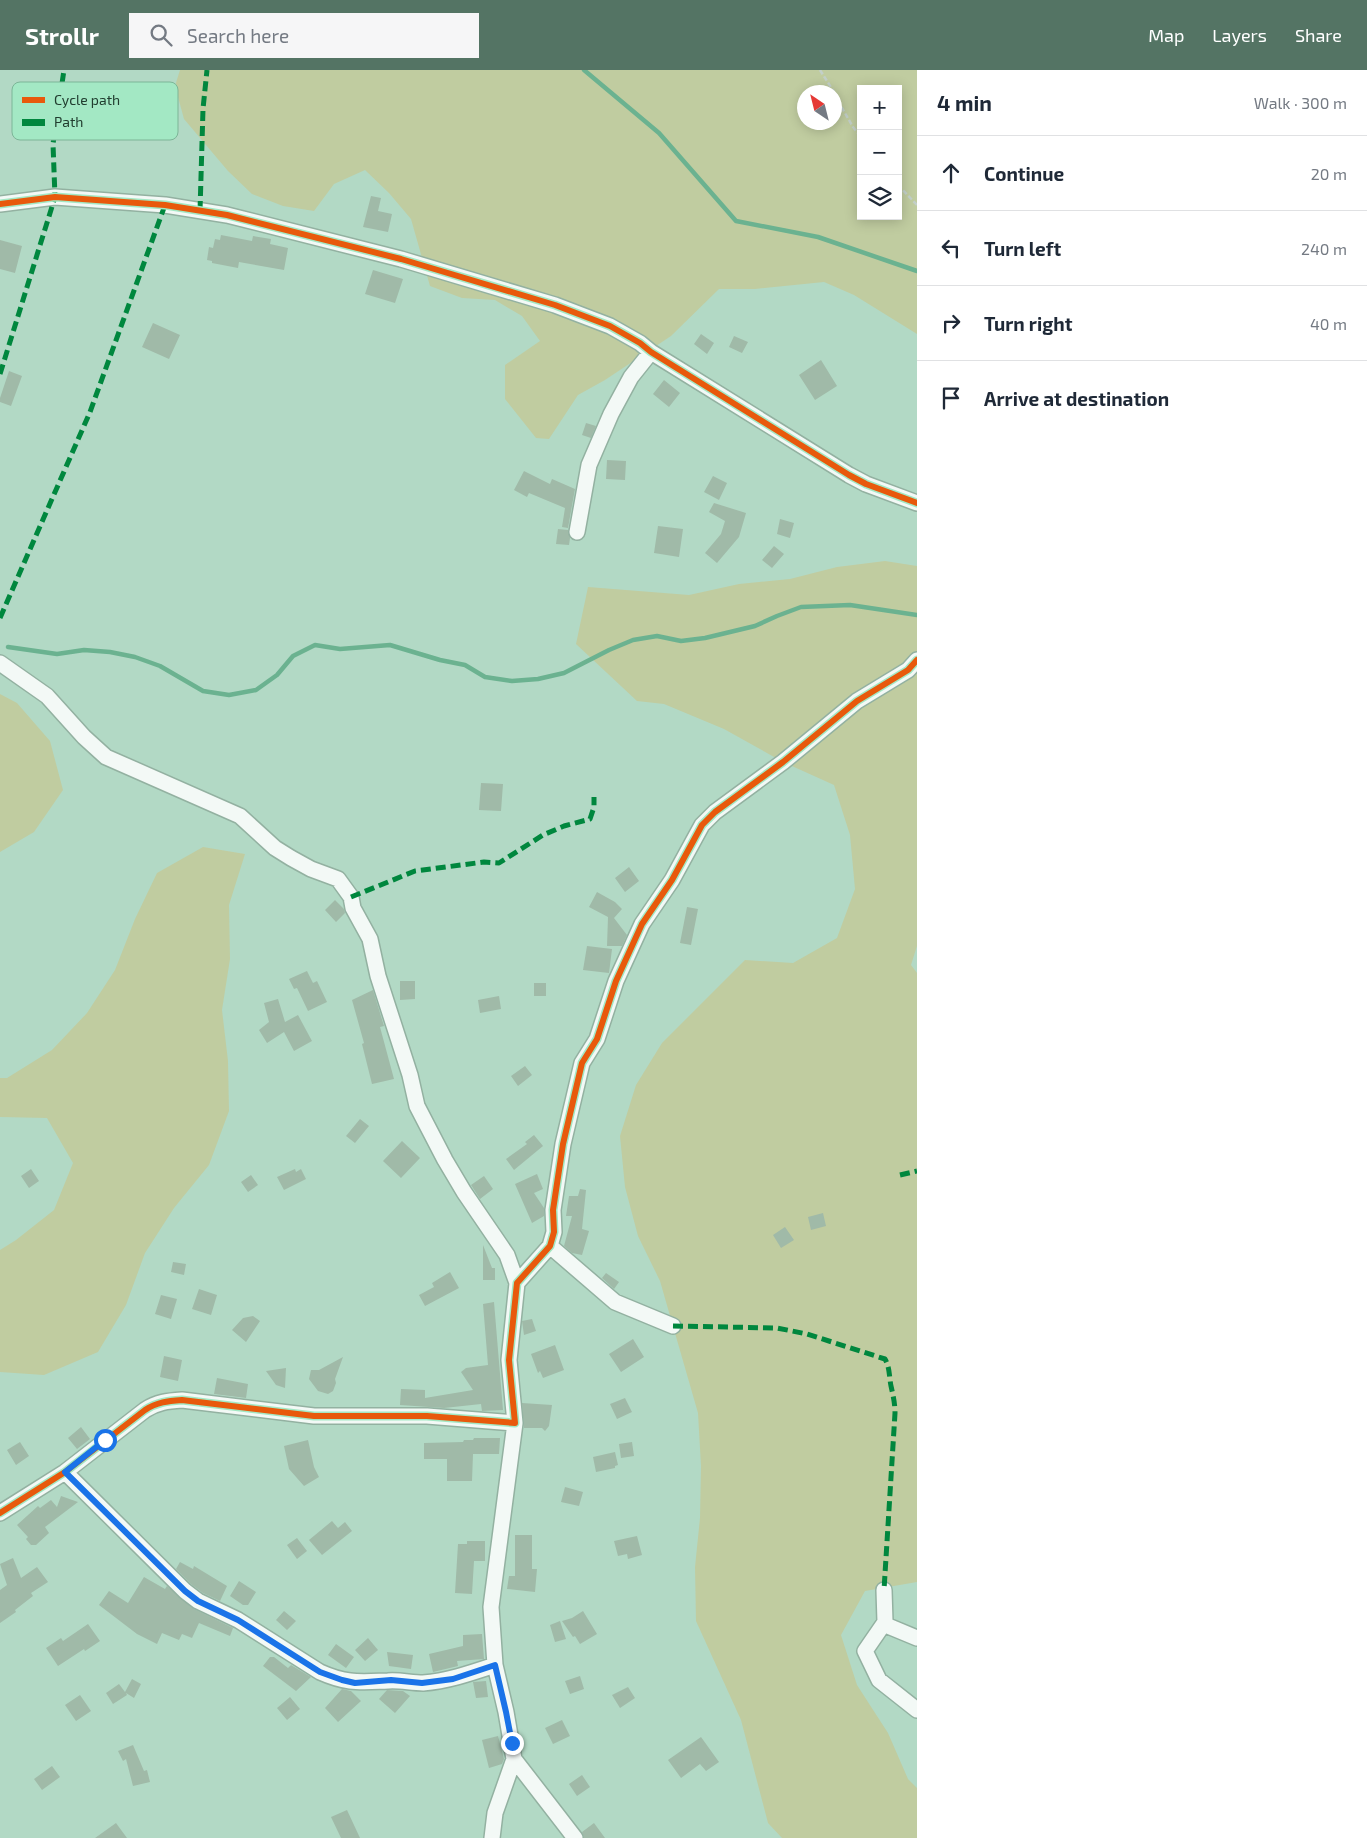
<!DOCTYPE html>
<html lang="en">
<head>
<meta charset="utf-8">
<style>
	:root { --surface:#fff; --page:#f6f6f7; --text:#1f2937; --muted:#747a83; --line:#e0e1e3; --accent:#547464 }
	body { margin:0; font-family:"Exo 2",sans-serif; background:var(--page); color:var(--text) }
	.controls { position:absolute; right:15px; top:15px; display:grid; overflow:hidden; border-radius:0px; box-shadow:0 2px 12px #0003 }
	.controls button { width:45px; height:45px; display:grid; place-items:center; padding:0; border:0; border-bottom:1px solid var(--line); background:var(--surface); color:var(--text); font:25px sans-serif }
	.compass { position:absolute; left:797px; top:15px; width:45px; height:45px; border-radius:50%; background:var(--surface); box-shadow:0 2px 12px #0003; rotate:325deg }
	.stop { position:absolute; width:15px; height:15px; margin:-11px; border:4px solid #1a73e8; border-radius:50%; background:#fff }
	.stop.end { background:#1a73e8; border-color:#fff; box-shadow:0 1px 5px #0008 }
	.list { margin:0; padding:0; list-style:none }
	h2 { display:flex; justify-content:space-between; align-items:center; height:65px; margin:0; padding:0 20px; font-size:21px }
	h2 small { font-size:16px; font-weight:400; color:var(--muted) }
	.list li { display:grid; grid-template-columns:32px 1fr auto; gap:15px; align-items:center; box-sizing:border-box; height:75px; padding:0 20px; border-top:1px solid var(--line) }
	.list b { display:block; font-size:19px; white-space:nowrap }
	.list em { font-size:16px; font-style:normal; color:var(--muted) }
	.icon { flex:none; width:28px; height:28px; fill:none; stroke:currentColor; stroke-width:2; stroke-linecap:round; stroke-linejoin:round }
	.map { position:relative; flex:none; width:917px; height:1768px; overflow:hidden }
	header { display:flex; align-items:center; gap:30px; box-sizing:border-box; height:70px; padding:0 25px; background:var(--accent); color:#fff }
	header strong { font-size:24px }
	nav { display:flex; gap:28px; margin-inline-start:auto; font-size:18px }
	.search { width:350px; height:45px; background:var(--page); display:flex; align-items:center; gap:12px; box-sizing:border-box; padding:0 18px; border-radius:0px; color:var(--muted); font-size:19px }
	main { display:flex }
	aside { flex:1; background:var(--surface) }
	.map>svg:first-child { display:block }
</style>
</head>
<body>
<header>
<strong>Strollr</strong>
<div class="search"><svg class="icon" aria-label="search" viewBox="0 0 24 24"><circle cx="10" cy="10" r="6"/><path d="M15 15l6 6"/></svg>Search here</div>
<nav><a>Map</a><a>Layers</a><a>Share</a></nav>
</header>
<main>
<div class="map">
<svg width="917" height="1768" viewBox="0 0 917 1768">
	<rect width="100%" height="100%" fill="#b2d9c5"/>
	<path fill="#c0cca0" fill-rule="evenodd" d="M 180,0 L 917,0 L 917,264 L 854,225 L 824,212 L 755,219 L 719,219 L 671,266 L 605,310 L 578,325 L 549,369 L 536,368 L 505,329 L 505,295 L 540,271 L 522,246 L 495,230 L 462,228 L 430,216 L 411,149 L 389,123 L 365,100 L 334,114 L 314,141 L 283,136 L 252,124 L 228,101 L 184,49 L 175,16 ZM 861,19 L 898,19 L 898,146 L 861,146 ZM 804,22 L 834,22 L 834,52 L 804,52 Z
		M 885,491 L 917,496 L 917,876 L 911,895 L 917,903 L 917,1512 L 865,1521 L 841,1565 L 857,1615 L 888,1663 L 908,1709 L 917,1718 L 917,1768 L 782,1768 L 768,1753 L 741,1650 L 696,1551 L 695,1497 L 700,1448 L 701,1396 L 698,1343 L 660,1211 L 638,1166 L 625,1117 L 620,1066 L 636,1015 L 662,973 L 745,890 L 793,893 L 837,868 L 855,819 L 850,765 L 834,715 L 783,692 L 724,659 L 664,634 L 637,631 L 576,574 L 588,517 L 689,525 L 739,514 L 790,509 L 837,497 Z
		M 0,624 L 17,633 L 50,671 L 63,720 L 34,762 L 0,782 Z
		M 203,777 L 245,784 L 229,835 L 230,889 L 222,940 L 228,991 L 229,1041 L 209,1095 L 174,1138 L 145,1183 L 126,1235 L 98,1282 L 44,1305 L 0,1302 L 0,1180 L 16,1170 L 54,1140 L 73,1093 L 47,1048 L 0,1047 L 0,1008 L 7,1008 L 52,980 L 87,943 L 115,900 L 135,849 L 157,803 Z"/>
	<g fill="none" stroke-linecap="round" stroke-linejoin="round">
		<path stroke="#6bb290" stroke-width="4.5" d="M 584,0 L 659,63 L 736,151 L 818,167 L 917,201
			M 8,577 L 57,584 L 84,580 L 110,582 L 135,587 L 160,596 L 203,621 L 229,625 L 256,620 L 277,605 L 293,586 L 315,575 L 340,579 L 390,575 L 440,590 L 465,595 L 485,607 L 512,611 L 538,609 L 564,603 L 609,580 L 633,570 L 657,566 L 681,571 L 705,568 L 755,556 L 777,546 L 801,537 L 850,535 L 917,545"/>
	</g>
	<path fill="#a0baa8" d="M 371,126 L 381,128 L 378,141 L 392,144 L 388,162 L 363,157 Z
		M 221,165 L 252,171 L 253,166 L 271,169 L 270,174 L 288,178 L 284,200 L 239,192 L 238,198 L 212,193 L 212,191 L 207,190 L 209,177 L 213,178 L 215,169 L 220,170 Z
		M 0,170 L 22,176 L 15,203 L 0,199 Z
		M 373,200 L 403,209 L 395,233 L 365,224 Z
		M 153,253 L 180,265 L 169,289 L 142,277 Z
		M 701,264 L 714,273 L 707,284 L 694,274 Z
		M 734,266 L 748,272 L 742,283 L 729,277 Z
		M 821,290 L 837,316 L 815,330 L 799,305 Z
		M 9,301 L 22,306 L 11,336 L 0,332 L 0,328 Z
		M 664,310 L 680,323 L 669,337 L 653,324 Z
		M 586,353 L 596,356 L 591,368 L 582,365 Z
		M 607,390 L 626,391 L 625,410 L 606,409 Z
		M 524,401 L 550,414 L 552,409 L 575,419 L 568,458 L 562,457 L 565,438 L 529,423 L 527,427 L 514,420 Z
		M 713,406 L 727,413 L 719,430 L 704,422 Z
		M 714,433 L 746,443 L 739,467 L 717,493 L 705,483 L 721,464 L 725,451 L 709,442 Z
		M 780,449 L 794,453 L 790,468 L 777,464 Z
		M 658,456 L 683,459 L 679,487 L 654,483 Z
		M 558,459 L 568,460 L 570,468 L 569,475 L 556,474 Z
		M 774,476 L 784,484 L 772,498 L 762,490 Z
		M 481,713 L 503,714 L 501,741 L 479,740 Z
		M 629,797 L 639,811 L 625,822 L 615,808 Z
		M 597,822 L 615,832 L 622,839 L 614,848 L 627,865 L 622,876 L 607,876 L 608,847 L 589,837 Z
		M 335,830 L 344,839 L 345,843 L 336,852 L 325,840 Z
		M 687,837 L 698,839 L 691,875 L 680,873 Z
		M 587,876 L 612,879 L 609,903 L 583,900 Z
		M 307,901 L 313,913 L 317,911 L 327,932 L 308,941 L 297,918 L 294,919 L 289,909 Z
		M 400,911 L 415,911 L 415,929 L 400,930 Z
		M 534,913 L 546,913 L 546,926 L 534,926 Z
		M 373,920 L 384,956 L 380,957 L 394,1009 L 372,1014 L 362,974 L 364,973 L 352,930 Z
		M 499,926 L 501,939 L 480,943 L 478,930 Z
		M 278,929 L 285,952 L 298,945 L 312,971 L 294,981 L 284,962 L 267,973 L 259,960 L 269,952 L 264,933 Z
		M 525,996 L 532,1005 L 518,1016 L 511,1006 Z
		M 360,1049 L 369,1056 L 355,1073 L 346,1066 Z
		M 534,1065 L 543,1076 L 514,1100 L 506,1089 L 527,1074 L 525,1072 Z
		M 402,1071 L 420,1088 L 401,1108 L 383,1091 Z
		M 31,1099 L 39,1111 L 29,1118 L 21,1106 Z
		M 295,1099 L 296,1102 L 301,1099 L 306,1109 L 284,1120 L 277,1107 Z
		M 537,1104 L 543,1119 L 534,1123 L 544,1138 L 544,1146 L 532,1153 L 515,1114 Z
		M 251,1105 L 258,1115 L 248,1122 L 241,1112 Z
		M 484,1106 L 493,1119 L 480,1129 L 471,1115 Z
		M 580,1119 L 586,1120 L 582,1159 L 589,1161 L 582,1185 L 572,1183 L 564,1176 L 572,1146 L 566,1146 L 569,1126 L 578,1126 Z
		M 823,1143 L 826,1156 L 811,1160 L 808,1147 Z
		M 785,1157 L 794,1170 L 781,1178 L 773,1165 Z
		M 483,1175 L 492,1198 L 495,1198 L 495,1210 L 483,1210 Z
		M 173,1192 L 186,1194 L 184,1205 L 171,1202 Z
		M 450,1202 L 459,1218 L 425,1236 L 419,1225 L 434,1217 L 432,1213 Z
		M 606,1203 L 619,1212 L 614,1219 L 602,1208 Z
		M 199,1219 L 217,1225 L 211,1245 L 192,1239 Z
		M 161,1225 L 177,1229 L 171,1249 L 155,1244 Z
		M 494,1232 L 503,1340 L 482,1341 L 481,1334 L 444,1338 L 400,1335 L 401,1319 L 425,1320 L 425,1328 L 473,1320 L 461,1302 L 466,1298 L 488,1295 L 483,1234 Z
		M 253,1246 L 260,1251 L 246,1272 L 232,1260 L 243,1248 Z
		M 532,1249 L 536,1261 L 524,1265 L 522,1251 Z
		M 633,1269 L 644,1287 L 621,1302 L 609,1284 Z
		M 555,1275 L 564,1300 L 543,1308 L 540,1301 L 538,1303 L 531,1284 Z
		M 164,1286 L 182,1290 L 178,1311 L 160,1307 Z
		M 343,1287 L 335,1309 L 336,1313 L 333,1321 L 328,1324 L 318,1321 L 309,1309 L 311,1300 L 319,1300 Z
		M 286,1298 L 285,1318 L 276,1315 L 266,1301 Z
		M 217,1308 L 248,1314 L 246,1328 L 214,1324 Z
		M 625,1328 L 632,1342 L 617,1349 L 610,1334 Z
		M 522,1333 L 552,1335 L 549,1356 L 545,1361 L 542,1358 L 524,1358 Z
		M 81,1357 L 90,1369 L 77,1379 L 68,1368 Z
		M 474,1368 L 500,1368 L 499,1384 L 473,1384 L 472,1411 L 447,1411 L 447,1389 L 424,1389 L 424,1373 L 463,1372 L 464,1370 L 473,1370 Z
		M 308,1370 L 314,1397 L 319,1407 L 304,1416 L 289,1399 L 284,1376 Z
		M 20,1372 L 29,1386 L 16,1395 L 7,1380 Z
		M 632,1372 L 634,1386 L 621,1388 L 619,1374 Z
		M 615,1382 L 618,1395 L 615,1396 L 615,1398 L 596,1402 L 593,1387 Z
		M 565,1417 L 583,1422 L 579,1436 L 561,1432 Z
		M 61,1426 L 78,1432 L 45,1457 L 49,1463 L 36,1475 L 31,1475 L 26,1469 L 28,1467 L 17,1455 L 38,1436 L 40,1438 L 51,1430 L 57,1437 Z
		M 332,1451 L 338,1458 L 345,1452 L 352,1461 L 322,1485 L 309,1470 Z
		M 515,1465 L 532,1465 L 532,1499 L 537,1499 L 535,1522 L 507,1519 L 509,1506 L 515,1506 Z
		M 637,1466 L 642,1485 L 628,1489 L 627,1484 L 618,1486 L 614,1471 Z
		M 297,1468 L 307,1481 L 297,1489 L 287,1475 Z
		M 467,1471 L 485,1471 L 485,1491 L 474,1491 L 472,1524 L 455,1523 L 458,1474 L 467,1474 Z
		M 13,1488 L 21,1508 L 37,1497 L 48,1512 L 31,1523 L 33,1526 L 15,1540 L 16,1542 L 0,1553 L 0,1520 L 7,1515 L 0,1494 Z
		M 180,1492 L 193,1499 L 194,1496 L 227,1516 L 220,1531 L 203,1523 L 191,1514 L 176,1499 Z
		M 144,1507 L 165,1519 L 167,1516 L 194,1539 L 233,1558 L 230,1566 L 199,1553 L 192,1568 L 182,1564 L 179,1570 L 162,1563 L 157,1574 L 137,1564 L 99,1535 L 109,1521 L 128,1533 Z
		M 239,1511 L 256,1522 L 248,1535 L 243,1535 L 230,1526 Z
		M 284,1541 L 296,1551 L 287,1560 L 276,1550 Z
		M 583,1541 L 597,1564 L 580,1574 L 575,1566 L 573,1567 L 562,1551 L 572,1548 Z
		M 560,1551 L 566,1569 L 555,1572 L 550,1555 Z
		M 88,1554 L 100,1571 L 85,1581 L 84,1579 L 58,1596 L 46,1578 L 61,1568 L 63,1571 Z
		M 482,1564 L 484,1589 L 457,1591 L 458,1596 L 433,1602 L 429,1584 L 463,1576 L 463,1565 Z
		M 368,1568 L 378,1580 L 365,1591 L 355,1580 Z
		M 336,1574 L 354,1587 L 346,1598 L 328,1585 Z
		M 387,1582 L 413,1585 L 411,1599 L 389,1596 Z
		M 270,1587 L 274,1587 L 288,1598 L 291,1595 L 311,1607 L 296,1621 L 263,1596 Z
		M 580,1606 L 584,1619 L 570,1624 L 565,1611 Z
		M 132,1609 L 141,1614 L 134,1628 L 126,1623 L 127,1625 L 113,1634 L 106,1623 L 119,1614 L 125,1622 Z
		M 486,1611 L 488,1627 L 476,1628 L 473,1612 Z
		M 628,1617 L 635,1628 L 620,1638 L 612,1625 Z
		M 342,1619 L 351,1621 L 361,1631 L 338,1652 L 325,1638 Z
		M 387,1620 L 403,1621 L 410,1626 L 395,1643 L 379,1629 Z
		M 80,1625 L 91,1641 L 76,1651 L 65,1635 Z
		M 290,1627 L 300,1639 L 287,1650 L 277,1638 Z
		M 562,1650 L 570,1666 L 553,1674 L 545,1658 Z
		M 498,1666 L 504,1689 L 502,1694 L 489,1698 L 482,1670 Z
		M 701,1667 L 719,1692 L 706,1701 L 700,1694 L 681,1708 L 668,1690 Z
		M 133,1675 L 144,1701 L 147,1700 L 150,1712 L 133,1716 L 126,1689 L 123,1691 L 118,1681 Z
		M 52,1696 L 60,1707 L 42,1720 L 34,1709 Z
		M 582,1705 L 590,1717 L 577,1726 L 569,1714 Z
		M 347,1740 L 360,1768 L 341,1768 L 331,1747 Z
		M 116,1753 L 127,1768 L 95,1768 Z
		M 594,1753 L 605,1768 L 584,1768 L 582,1762 Z"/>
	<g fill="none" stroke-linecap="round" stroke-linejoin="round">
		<defs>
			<path id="minor" d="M 0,134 L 55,127 L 165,135 L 227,145 L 401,189 L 555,235 L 610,256 L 640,273 L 651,282 L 849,405 L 866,414 L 917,433
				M 577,462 L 589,395 L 611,344 L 631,307 L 651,282
				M 0,593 L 47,626 L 84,667 L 106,687 L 240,746 L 275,778 L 291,788 L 311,799 L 338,809 L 351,827 L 353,838 L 370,869 L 378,906 L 410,1005 L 417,1036 L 445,1090 L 464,1122 L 507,1185 L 517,1213
				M 550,1176 L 615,1232 L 673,1256
				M 515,1353 L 491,1537 L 495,1595 L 506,1642 L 514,1689 L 575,1768
				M 65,1402 L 185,1521 L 198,1531 L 238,1550 L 320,1602 C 347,1614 359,1612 388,1611 C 400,1610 411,1613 423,1613 C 448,1611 471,1603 495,1595
				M 0,1443 L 65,1402 L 145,1340 C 157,1332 168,1331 182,1330 L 314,1346 L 427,1346 L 515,1353 L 509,1290 L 517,1213 L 550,1176 L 554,1162 L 553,1140 L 563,1074 L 582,993 L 597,969 L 616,911 L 642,854 L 672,810 L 702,755 L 715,742 L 783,692 L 857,631 L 908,600 L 917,590
				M 884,1520 L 885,1552 L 888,1556 L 917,1568
				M 885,1552 L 865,1581 L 879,1610 L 917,1640
				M 492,1768 L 495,1743 L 514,1689"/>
		</defs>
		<use href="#minor" stroke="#93b1a1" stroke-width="18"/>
		<path stroke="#c3d0c9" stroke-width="2.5" stroke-dasharray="5 2.5" stroke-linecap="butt" d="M 820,0 L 834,22
			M 834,24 L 853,57 L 861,67
			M 898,115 L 917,135"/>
		<use href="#minor" stroke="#f3f9f6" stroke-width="15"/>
		<path stroke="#00873e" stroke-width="5" stroke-dasharray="10 5" stroke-linecap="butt" d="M 200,141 L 203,39 L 207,0
			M 0,304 L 55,127 L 53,74 L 64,0
			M 0,548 L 90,342 L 165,135
			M 351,827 L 415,801 L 484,792 L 499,793 L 543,765 L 564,756 L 590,749 L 594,737 L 594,727
			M 900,1105 L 917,1101
			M 673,1256 L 777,1258 L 807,1264 L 885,1289 C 890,1298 889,1306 891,1316 C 893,1325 895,1333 895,1343 L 884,1520"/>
		<defs>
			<path id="cycleway" d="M 0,134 L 55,127 L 165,135 L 227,145 L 401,189 L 555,235 L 610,256 L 640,273 L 651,282 L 849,405 L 866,414 L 917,433
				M 0,1443 L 65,1402 L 145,1340 C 157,1332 168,1331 182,1330 L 314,1346 L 427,1346 L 515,1353 L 509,1290 L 517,1213 L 550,1176 L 554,1162 L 553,1140 L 563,1074 L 582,993 L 597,969 L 616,911 L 642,854 L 672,810 L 702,755 L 715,742 L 783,692 L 857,631 L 908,600 L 917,590"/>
		</defs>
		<use href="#cycleway" stroke="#a3e8c4" stroke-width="9"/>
		<use href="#cycleway" stroke="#e8590c" stroke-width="6"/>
	</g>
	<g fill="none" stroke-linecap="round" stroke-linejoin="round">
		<path stroke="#1a73e8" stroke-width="6" d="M 105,1370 L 65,1402 L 185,1521 L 198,1531 L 238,1550 L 320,1602 L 342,1610 L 355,1613 L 391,1610 L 422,1613 L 453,1609 L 495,1595 L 506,1642 L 512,1673"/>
	</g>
	<rect x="12" y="12" width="166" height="58" rx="8" fill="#a3e8c4" stroke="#7cb597" stroke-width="1"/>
	<rect x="22" y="27" width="23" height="6" fill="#e8590c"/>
	<rect x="22" y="49" width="23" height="7" fill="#00873e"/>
	<g font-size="14" fill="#213d2f">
		<text x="54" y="35">Cycle path</text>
		<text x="54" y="57">Path</text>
	</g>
</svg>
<div class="controls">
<button>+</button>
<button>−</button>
<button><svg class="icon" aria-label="layers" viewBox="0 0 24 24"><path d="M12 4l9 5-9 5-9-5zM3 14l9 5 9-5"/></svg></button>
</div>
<svg class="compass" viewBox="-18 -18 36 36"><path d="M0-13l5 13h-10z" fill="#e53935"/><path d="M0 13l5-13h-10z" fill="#747a83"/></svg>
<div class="stop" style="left:105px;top:1370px"></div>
<div class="stop end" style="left:512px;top:1673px"></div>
</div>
<aside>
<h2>4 min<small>Walk · 300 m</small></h2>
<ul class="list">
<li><svg class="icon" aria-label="ahead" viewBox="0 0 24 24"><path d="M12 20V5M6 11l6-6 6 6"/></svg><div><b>Continue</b></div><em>20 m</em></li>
<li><svg class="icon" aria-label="left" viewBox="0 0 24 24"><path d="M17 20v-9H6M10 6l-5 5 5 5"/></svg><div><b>Turn left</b></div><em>240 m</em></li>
<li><svg class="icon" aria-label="right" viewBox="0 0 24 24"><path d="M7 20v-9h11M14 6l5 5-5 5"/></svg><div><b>Turn right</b></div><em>40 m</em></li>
<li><svg class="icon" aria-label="arrive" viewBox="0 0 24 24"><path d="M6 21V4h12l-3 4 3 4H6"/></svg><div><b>Arrive at destination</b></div></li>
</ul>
</aside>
</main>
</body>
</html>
